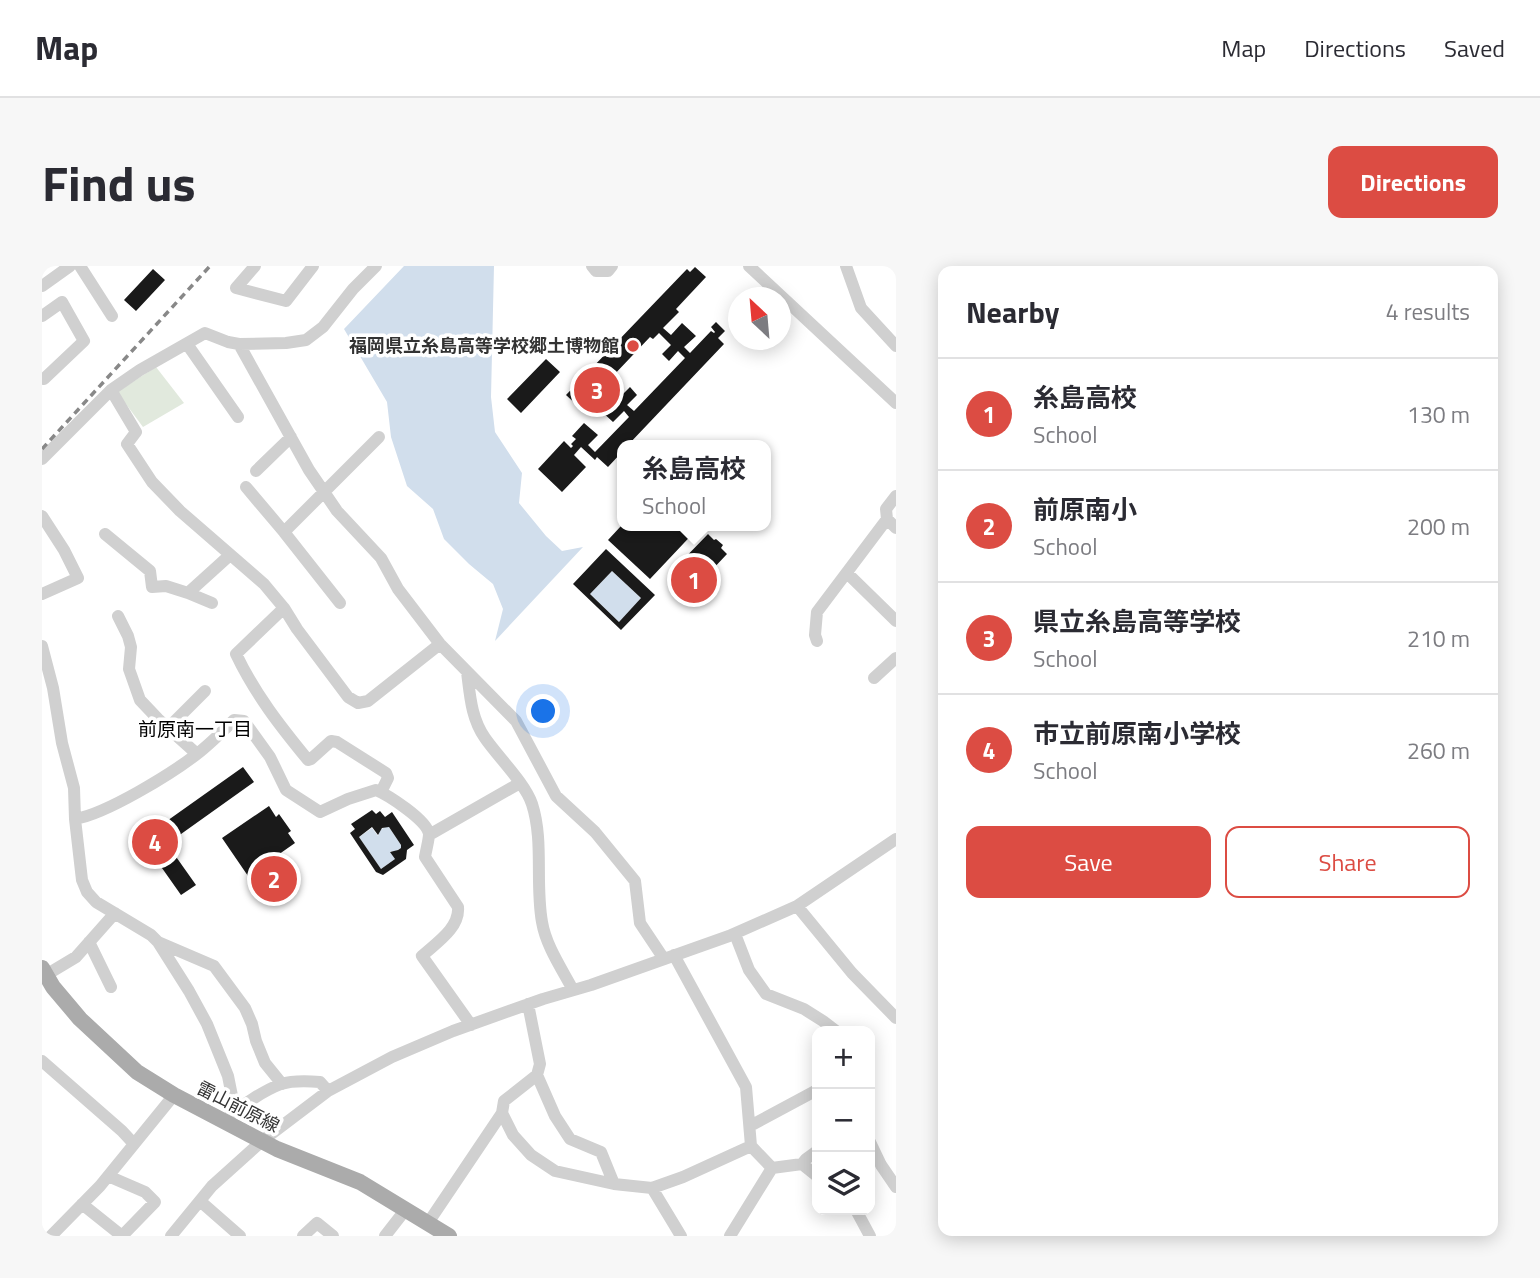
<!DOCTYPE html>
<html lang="en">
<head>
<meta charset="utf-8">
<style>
	:root { --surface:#fff; --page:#f7f7f7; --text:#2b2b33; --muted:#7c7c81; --line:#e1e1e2; --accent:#dc4c43 }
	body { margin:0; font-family:"Titillium Web","Noto Sans JP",sans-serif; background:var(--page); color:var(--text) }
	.controls { position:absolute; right:21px; bottom:21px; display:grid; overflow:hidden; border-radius:14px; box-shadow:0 4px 18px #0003 }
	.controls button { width:63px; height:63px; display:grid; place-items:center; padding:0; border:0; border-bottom:2px solid var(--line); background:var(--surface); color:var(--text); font:35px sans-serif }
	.compass { position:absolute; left:686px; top:21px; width:63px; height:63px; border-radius:50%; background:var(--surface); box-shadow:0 4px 18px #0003; rotate:334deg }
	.you { position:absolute; left:502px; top:446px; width:24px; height:24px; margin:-18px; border:5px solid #fff; border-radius:50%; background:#1a73e8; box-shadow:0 0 0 10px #1a73e833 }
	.badge { display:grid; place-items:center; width:46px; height:46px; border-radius:50%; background:var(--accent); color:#fff; font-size:23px; font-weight:700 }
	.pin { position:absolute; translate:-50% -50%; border:4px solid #fff; box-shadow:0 2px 7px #0006 }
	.popup { position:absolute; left:575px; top:174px; width:154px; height:91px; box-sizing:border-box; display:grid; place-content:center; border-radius:14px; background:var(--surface); filter:drop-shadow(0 2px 5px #0005); font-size:23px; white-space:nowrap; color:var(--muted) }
	.popup b { font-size:26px; color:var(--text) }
	.popup::after { content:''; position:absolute; left:50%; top:100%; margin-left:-14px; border:14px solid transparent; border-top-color:var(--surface) }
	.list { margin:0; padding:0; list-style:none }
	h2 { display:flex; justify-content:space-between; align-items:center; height:91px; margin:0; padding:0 28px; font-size:30px }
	h2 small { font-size:23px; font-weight:400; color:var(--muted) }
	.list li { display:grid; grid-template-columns:46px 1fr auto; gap:21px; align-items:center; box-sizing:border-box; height:112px; padding:0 28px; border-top:2px solid var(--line) }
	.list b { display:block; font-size:26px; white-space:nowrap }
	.list p { margin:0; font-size:23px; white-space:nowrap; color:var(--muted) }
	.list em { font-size:23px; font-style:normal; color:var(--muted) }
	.actions { display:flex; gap:14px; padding:21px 28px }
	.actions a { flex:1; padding:16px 0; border:2px solid var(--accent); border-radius:14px; text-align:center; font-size:24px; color:var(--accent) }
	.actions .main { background:var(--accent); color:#fff }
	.icon { flex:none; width:38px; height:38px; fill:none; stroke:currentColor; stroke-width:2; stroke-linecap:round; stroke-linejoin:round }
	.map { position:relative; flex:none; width:854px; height:970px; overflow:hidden; border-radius:14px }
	header { display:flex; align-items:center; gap:42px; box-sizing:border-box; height:98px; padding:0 35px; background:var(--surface); border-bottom:2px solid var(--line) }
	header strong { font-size:33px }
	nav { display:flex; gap:38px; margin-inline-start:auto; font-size:24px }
	.intro { display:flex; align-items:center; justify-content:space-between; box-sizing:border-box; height:168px; padding:0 42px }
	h1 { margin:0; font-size:49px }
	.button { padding:18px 32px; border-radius:14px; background:var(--accent); color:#fff; font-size:24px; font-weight:700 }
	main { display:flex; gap:42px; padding:0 42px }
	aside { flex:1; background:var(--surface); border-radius:14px; box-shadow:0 4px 18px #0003 }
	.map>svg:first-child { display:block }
</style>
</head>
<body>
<header>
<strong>Map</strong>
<nav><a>Map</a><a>Directions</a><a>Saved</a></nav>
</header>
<div class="intro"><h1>Find us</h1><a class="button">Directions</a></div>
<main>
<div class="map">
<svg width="854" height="970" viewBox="0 0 854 970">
	<rect width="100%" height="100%" fill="#fff"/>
	<path fill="#e1e9dd" d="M 114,101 L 142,137 L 101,161 L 75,126 Z"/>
	<path fill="#d1deec" d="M 362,0 L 452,0 L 449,131 L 453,166 L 480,207 L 477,237 L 504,270 L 520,285 L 541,281 L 453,375 L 461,343 L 451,318 L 427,298 L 402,273 L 391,243 L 365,220 L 349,171 L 345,136 L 302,63 Z
		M 570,305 L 599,332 L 577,356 L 548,328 Z
		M 343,561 L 347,561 L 359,579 L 359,582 L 352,586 L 348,585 L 353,593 L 339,603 L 317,571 L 330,562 L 336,570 L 338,564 Z"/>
	<path fill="#1a1a1a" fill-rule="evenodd" d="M 653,1 L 664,11 L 634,43 L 637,46 L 621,62 L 629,69 L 640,57 L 654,70 L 642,81 L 648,87 L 669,65 L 672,67 L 673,66 L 669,61 L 674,56 L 683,65 L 676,72 L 682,78 L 586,179 L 580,179 L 580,186 L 566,201 L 555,191 L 553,194 L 539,181 L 532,189 L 544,201 L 520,226 L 496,203 L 522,175 L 529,182 L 531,180 L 529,178 L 534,173 L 530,170 L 542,157 L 556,169 L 546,179 L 553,186 L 587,151 L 582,145 L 571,156 L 558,144 L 569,133 L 560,125 L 556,129 L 554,128 L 539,143 L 524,129 L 645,3 L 648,6 ZM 617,67 L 629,79 L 620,88 L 627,95 L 636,85 L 643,92 L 592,145 L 585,139 L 595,129 L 588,121 L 578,131 L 565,120 L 571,114 L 569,112 L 608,71 L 611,73 Z
		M 111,3 L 123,14 L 94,45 L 82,34 Z
		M 504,93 L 518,106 L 479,147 L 465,133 Z
		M 579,260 L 658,260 L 608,313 L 566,274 Z
		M 666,268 L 672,274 L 674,273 L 681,279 L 679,282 L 685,288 L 653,322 L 633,302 Z
		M 564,283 L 613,329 L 579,364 L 531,318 ZM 570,305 L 599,332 L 577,356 L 548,328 Z
		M 201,501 L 212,516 L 125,578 L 154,619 L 139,629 L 96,568 L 112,557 L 115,562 Z
		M 227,540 L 234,551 L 237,548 L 249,565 L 246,567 L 253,577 L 206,610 L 180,572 Z
		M 330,544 L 334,548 L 338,545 L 343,551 L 350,546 L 372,579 L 365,584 L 364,593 L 341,609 L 334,606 L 308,567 L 313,563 L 309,558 ZM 330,561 L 336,569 L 340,562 L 347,561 L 359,579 L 359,582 L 356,584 L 348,586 L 353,593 L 339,603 L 317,571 Z"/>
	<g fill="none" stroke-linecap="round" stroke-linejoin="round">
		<path stroke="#d0d0d0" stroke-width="12" d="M 38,0 L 70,50
			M 213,0 L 194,22 L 244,35 L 271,0
			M 550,0 L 554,5 L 566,5 L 570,0
			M 707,0 L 854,137
			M 804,0 L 819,42 L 854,80
			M 0,20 L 28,0
			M 0,50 L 20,36 L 42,75 L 2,113
			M 145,78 L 196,151
			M 197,78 L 267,204 L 295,245 L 339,292 L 356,323 L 398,378 L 474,455 L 514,530 L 553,566 L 593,615 L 598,657 L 622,693
			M 69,124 L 94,166 L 85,178 L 110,216 L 138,245 L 222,318 L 242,342 L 255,363 L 306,431 L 316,437 L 326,435 L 398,378
			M 0,193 L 69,124 L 98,104 L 163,67 L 186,76 L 197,78 L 244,77 L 264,74 L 281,61 L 311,23 L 334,0
			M 214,205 L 249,171
			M 204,221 L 242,266
			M 854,230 L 844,243 L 845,253 L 854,262
			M 0,250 L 22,284 L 36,312 L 0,328
			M 63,268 L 108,305 L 110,321 L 124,320 L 146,327
			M 805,307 L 854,355
			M 170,337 L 146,327 L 188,289
			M 298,337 L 242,266 L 337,171
			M 242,342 L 194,388 C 213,428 238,460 266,494 L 269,493 L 289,475 L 295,476 L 344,507 L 346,512 L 339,526
			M 76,350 L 86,370 L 89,381 L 87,403 L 98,434 L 116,453 L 155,488
			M 775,375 L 773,369 L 775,346 L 845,253
			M 0,380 L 11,422 L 20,477 L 32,522 L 33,553 L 40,614 L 45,626 L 54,636 L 109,669 L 116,676 L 172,700 L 203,742 L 210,758 L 214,775 L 223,797 L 240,818
			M 425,406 C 428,429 429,452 443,472 C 456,491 483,517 490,538 C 502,575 493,617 500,656 C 504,680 520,703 531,724
			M 832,412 L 854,392
			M 126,462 L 163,425
			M 33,553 C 64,548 129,508 155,488 C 168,478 180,466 192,454 L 202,455 L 228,491 L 244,524 L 278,546 L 306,533 L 334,524 C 346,529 385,554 387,568 C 387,574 384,584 383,591 L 416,641 C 418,662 394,677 380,690 L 429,759
			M 387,569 L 478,517
			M 755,640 L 810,707 L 854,752
			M 693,668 L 707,704 L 724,728 L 762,743 L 781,755 L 794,765
			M 47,676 L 69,721
			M 116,676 L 147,725 L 165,758 L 186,810 L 193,845
			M 632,689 L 704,821 L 709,880 L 730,902 L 760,898 L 764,893 L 775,885
			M 4,709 L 34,691 L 73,647
			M 486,738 L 498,798 L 495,809 L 462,835 L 460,847 L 471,869 L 489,889 L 513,905 L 572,918 L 610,922 L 641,911 L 709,880
			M 0,795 L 80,865 L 92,878
			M 495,809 L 513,850 L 528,873 L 559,886 L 572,918
			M 188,850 C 200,839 223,824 239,818 C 252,814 266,815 278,816 L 286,825
			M 708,860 L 775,824
			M 828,876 L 839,899 L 854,921
			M 760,898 L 775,910
			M 610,922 L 639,970
			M 158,935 L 198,970
			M 40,938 L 80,970 L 113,936 L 103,926 L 66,910
			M 814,944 L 828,970
			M 386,957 L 460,847
			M 9,970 L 58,920 L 132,829
			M 129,970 L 170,920 L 220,875 L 286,825 L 350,791 L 411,765 L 501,733 L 549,719 L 687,670 L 755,640 L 854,573
			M 261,970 L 275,957 L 291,970
			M 343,970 L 364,943
			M 688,970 L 730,902"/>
		<path stroke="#ababab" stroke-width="16" d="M 0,702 L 11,721 L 38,753 L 95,806 L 132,829 L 235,883 L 318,916 L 407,970"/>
		<path stroke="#888" stroke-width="3.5" stroke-dasharray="7 5" stroke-linecap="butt" d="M 0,183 L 168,0"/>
	</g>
	<circle fill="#dc4c43" stroke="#fff" stroke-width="2.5" cx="591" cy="80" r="7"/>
	<g text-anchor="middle" stroke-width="7" stroke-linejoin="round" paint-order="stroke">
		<g font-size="18" font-weight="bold" fill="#333" stroke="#fff" text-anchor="end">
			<text x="577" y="86">福岡県立糸島高等学校郷土博物館</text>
		</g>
		<g font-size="18" fill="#333" stroke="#fff">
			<text transform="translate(196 841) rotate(27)" y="6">雷山前原線</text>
		</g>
		<g font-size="19" fill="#000" stroke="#fff">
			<text x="153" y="470">前原南一丁目</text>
		</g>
	</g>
</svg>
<div class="controls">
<button>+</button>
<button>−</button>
<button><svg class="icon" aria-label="layers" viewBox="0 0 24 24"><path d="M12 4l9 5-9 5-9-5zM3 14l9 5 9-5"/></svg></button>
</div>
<svg class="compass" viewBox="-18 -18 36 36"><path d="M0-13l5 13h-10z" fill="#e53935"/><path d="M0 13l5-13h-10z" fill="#7c7c81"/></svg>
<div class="you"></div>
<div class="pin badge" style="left:652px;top:314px">1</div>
<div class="popup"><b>糸島高校</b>School</div>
<div class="pin badge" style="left:232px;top:613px">2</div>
<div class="pin badge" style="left:555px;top:124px">3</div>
<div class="pin badge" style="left:113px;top:576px">4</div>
</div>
<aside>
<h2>Nearby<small>4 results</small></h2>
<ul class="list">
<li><span class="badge">1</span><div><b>糸島高校</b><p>School</p></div><em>130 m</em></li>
<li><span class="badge">2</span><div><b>前原南小</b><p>School</p></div><em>200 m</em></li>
<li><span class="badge">3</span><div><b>県立糸島高等学校</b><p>School</p></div><em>210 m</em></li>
<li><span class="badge">4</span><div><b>市立前原南小学校</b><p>School</p></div><em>260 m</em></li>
</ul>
<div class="actions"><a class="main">Save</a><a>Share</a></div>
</aside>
</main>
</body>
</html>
